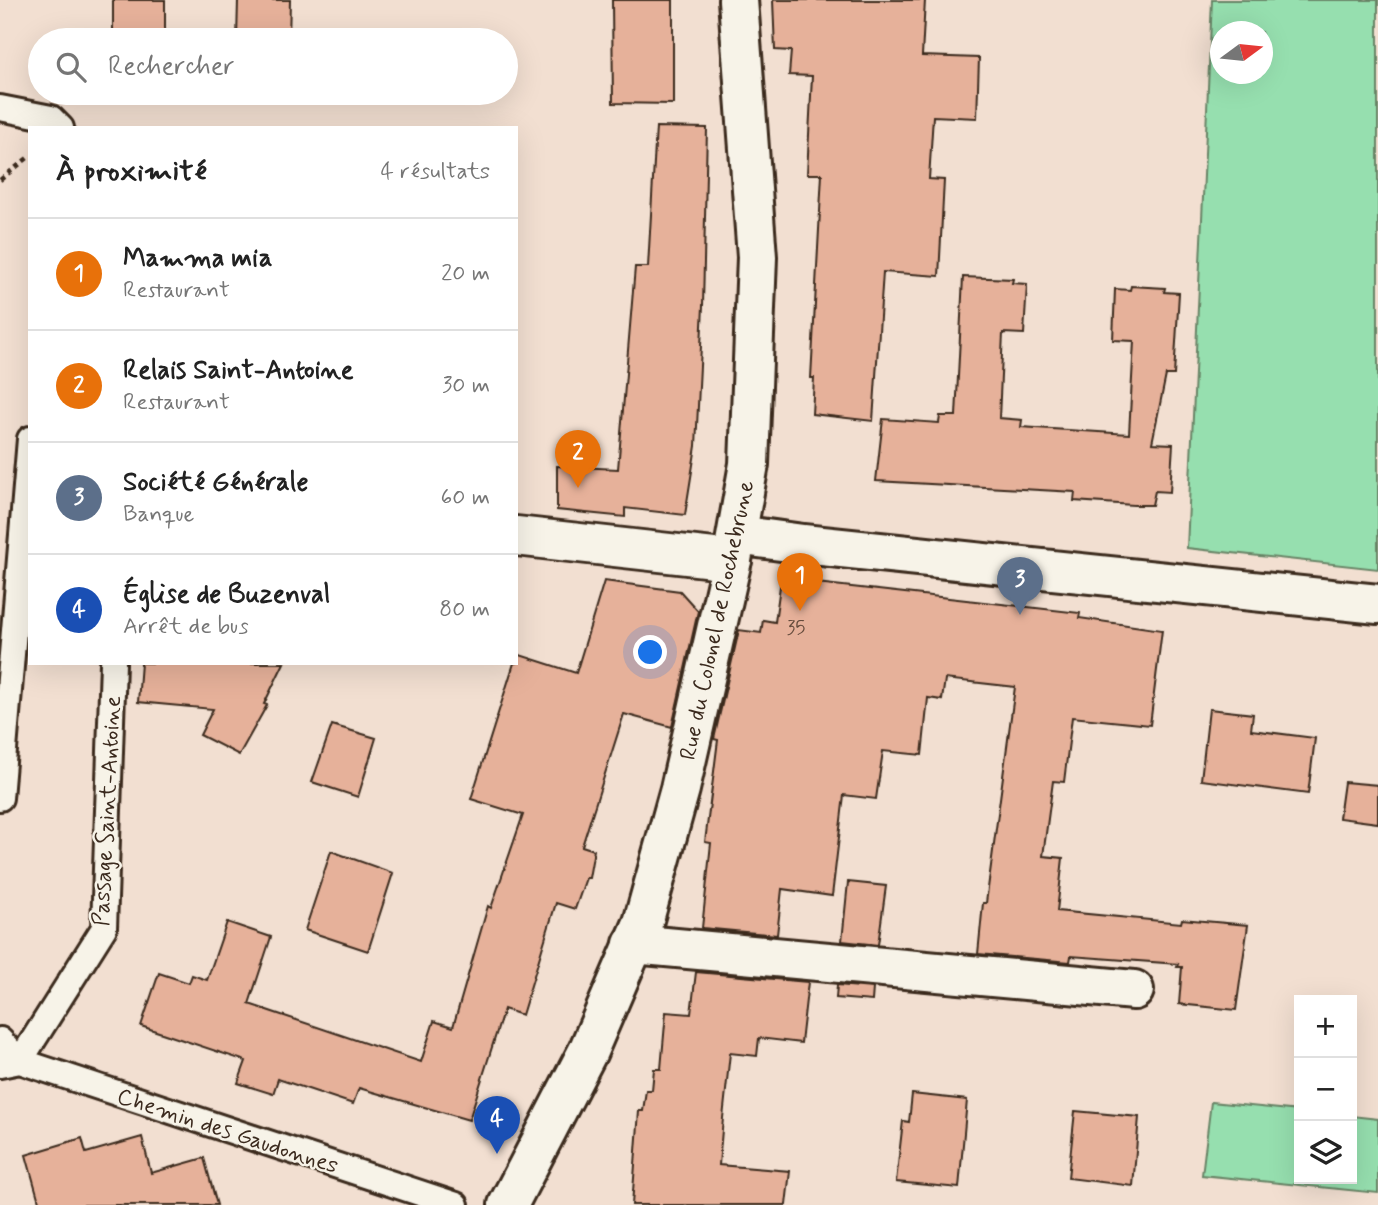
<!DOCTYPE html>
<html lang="fr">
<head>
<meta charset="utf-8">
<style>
	:root { --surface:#fff; --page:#f2f2f2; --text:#222; --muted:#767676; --line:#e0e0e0; --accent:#0f766e }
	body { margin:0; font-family:Mynerve,sans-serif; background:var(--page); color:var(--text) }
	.controls { position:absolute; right:21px; bottom:21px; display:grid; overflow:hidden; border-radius:0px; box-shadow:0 7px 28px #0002 }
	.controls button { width:63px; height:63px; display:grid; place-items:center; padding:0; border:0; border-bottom:2px solid var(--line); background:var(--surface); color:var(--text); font:35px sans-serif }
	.compass { position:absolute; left:1210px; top:21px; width:63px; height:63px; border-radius:50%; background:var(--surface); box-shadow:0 7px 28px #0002; rotate:75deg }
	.you { position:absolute; left:651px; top:653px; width:24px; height:24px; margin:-18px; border:5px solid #fff; border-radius:50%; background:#1a73e8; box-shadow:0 0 0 10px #1a73e833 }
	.badge { display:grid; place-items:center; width:46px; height:46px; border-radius:50%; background:var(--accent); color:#fff; font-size:23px; font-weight:700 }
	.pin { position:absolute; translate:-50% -58px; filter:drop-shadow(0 2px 4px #0008) }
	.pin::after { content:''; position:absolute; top:37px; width:24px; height:21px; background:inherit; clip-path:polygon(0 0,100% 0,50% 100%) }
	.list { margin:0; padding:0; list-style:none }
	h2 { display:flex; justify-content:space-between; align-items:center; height:91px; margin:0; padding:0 28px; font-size:30px }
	h2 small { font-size:23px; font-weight:400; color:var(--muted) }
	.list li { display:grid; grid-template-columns:46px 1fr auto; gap:21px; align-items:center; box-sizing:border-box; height:112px; padding:0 28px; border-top:2px solid var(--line) }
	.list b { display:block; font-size:26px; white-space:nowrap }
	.list p { margin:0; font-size:23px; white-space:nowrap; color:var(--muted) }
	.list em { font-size:23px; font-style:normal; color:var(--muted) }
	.icon { flex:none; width:38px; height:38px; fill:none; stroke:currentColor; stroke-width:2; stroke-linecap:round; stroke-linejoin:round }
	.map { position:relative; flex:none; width:1378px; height:1205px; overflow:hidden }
	.search { position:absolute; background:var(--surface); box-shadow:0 7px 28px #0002; left:28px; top:28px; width:490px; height:77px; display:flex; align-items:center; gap:18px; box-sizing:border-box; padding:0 24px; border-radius:38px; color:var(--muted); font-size:26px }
	.panel { position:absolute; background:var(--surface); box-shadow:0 7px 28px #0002; left:28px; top:126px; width:490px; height:539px; border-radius:0px }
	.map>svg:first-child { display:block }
</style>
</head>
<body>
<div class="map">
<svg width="1378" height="1205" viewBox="0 0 1378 1205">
	<rect width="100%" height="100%" fill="#f2dfd1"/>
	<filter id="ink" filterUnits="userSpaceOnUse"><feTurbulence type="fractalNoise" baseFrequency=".0143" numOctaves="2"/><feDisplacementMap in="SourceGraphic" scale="14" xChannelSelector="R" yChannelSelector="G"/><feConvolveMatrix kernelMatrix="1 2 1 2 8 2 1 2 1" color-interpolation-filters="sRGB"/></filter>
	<g filter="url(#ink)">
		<path fill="#96dfaf" stroke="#688466" stroke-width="2" fill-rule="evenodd" d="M 1212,0 L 1378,0 L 1378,569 L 1187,548 ZM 1220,32 L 1262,32 L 1262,74 L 1220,74 Z
			M 1211,1102 L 1299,1111 L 1299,1179 L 1352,1179 L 1352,1116 L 1378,1119 L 1378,1193 L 1202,1175 Z"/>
		<path fill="#e6b19a" stroke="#3b2a1e" stroke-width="2" d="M 113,0 L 165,0 L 165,40 L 113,40 Z
			M 238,0 L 290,0 L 289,40 L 237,40 Z
			M 612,0 L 673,0 L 673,104 L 613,103 Z
			M 773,0 L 925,0 L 922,56 L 979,58 L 977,118 L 933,116 L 929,179 L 944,180 L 939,276 L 883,272 L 873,421 L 812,414 L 814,378 L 811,378 L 822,174 L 807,174 L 812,76 L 789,75 L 791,51 L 775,50 Z
			M 656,127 L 707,128 L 703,306 L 696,446 L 685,515 L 625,508 L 625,517 L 557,510 L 557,466 L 618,469 L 635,267 L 648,267 Z
			M 963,277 L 1013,279 L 1012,283 L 1027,284 L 1024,334 L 1003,333 L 999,418 L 1022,420 L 1021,427 L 1129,434 L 1134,341 L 1113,340 L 1115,289 L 1130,290 L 1131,286 L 1165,288 L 1164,292 L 1179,293 L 1174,375 L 1166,375 L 1152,443 L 1173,444 L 1170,492 L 1155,491 L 1152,505 L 1134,505 L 1074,501 L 1075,492 L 876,481 L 883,419 L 939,423 L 940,416 L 956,416 Z
			M 781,579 L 1080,613 L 1079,618 L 1162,630 L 1150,725 L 1072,717 L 1064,782 L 1053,781 L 1043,856 L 1063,858 L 1057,911 L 1181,923 L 1182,919 L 1248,925 L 1236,1010 L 1179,1004 L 1182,967 L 1177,967 L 1178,964 L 1071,956 L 1070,962 L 978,954 L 983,903 L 986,903 L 1015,687 L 945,679 L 942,700 L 928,698 L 922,755 L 883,751 L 876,799 L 844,795 L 832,896 L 782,889 L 777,935 L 702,928 L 711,843 L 705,842 L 718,740 L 714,739 L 739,630 L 761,633 L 763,620 L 775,622 Z
			M 604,581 L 680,591 L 698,611 L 672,727 L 624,714 L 582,846 L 594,850 L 589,878 L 586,878 L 575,909 L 556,903 L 522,1015 L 504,1009 L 469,1120 L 359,1088 L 353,1104 L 278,1079 L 273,1094 L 238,1083 L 246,1061 L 141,1026 L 159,973 L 189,983 L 192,975 L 207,980 L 227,922 L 271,937 L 249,1004 L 421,1062 L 434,1021 L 453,1027 L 488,906 L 491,908 L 523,815 L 471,799 L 514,663 L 516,663 L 517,654 L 576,673 Z
			M 141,663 L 284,663 L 264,704 L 267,705 L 239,755 L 200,735 L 213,709 L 138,702 Z
			M 1209,709 L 1253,714 L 1251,730 L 1315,738 L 1308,794 L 1201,780 Z
			M 332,725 L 376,738 L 358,797 L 312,782 Z
			M 1344,782 L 1378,785 L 1378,823 L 1339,818 Z
			M 331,851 L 393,873 L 368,951 L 305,930 Z
			M 848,882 L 886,886 L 878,945 L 842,941 Z
			M 696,972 L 808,982 L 801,1043 L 759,1038 L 757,1056 L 730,1053 L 723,1118 L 719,1165 L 790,1171 L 786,1205 L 632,1205 L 639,1111 L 643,1111 L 646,1090 L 652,1090 L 654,1069 L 661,1069 L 666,1012 L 691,1014 Z
			M 837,985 L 873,988 L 872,1001 L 836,998 Z
			M 912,1094 L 967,1100 L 959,1188 L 896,1182 L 903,1121 L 909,1122 Z
			M 1075,1111 L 1139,1117 L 1133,1186 L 1068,1178 Z
			M 142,1137 L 151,1173 L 204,1158 L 217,1205 L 40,1205 L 26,1155 L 82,1138 L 86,1153 Z"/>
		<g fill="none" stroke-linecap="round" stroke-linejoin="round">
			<defs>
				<path id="service" d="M 0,108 L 51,118 L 61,128
					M 0,798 L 30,439
					M 0,1040 L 20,1061
					M 20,1061 L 104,928 L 113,663
					M 0,1065 L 20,1061 L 456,1205"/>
				<path id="minor" d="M 516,536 L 732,560
					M 633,944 L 1134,990"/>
				<path id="tertiary" d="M 737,535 L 803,544 L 1378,604
					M 508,1205 L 588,1051 L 643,923 L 680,789 L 732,560 L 749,464 L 757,257 L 738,0"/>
			</defs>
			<use href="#service" stroke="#3b2a1e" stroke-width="30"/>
			<use href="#minor" stroke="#3b2a1e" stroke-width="44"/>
			<use href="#tertiary" stroke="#3b2a1e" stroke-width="44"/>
			<path stroke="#3b2a1e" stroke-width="4.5" stroke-dasharray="5 5" stroke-linecap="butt" d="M 0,180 L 30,156"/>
			<use href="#service" stroke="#f7f3e8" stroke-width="24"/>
			<use href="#minor" stroke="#f7f3e8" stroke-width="38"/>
			<use href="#tertiary" stroke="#f7f3e8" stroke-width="38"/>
		</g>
	</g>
	<g text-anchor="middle" stroke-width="5" stroke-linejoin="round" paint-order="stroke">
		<g font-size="19" fill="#664c3d">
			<text x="796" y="634">35</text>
		</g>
		<g font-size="23" fill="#3b2a1e" stroke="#f7f3e8">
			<text transform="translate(716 620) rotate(-78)" y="8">Rue du Colonel de Rochebrune</text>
			<text transform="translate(106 811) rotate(-87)" y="8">Passage Saint-Antoine</text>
			<text transform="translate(228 1130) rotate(18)" y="8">Chemin des Gaudonnes</text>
		</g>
	</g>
</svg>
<div class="controls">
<button>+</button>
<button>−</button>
<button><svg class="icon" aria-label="layers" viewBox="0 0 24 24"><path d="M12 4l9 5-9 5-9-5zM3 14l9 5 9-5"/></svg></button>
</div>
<svg class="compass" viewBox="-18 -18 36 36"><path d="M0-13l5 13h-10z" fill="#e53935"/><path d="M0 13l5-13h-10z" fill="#767676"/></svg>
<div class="you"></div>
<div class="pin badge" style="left:800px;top:611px;background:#e8710a">1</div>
<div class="pin badge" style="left:578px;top:488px;background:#e8710a">2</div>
<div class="pin badge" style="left:1020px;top:615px;background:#5c6f8a">3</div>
<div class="pin badge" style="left:497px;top:1154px;background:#1a4fb4">4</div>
<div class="search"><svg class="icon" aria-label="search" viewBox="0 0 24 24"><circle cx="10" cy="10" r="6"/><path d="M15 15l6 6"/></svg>Rechercher</div>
<section class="panel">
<h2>À proximité<small>4 résultats</small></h2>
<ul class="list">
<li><span class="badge" style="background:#e8710a">1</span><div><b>Mamma mia</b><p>Restaurant</p></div><em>20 m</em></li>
<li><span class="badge" style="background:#e8710a">2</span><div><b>Relais Saint-Antoine</b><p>Restaurant</p></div><em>30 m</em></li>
<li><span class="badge" style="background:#5c6f8a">3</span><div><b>Société Générale</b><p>Banque</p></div><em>60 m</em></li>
<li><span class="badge" style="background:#1a4fb4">4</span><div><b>Église de Buzenval</b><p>Arrêt de bus</p></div><em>80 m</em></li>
</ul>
</section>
</div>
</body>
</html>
